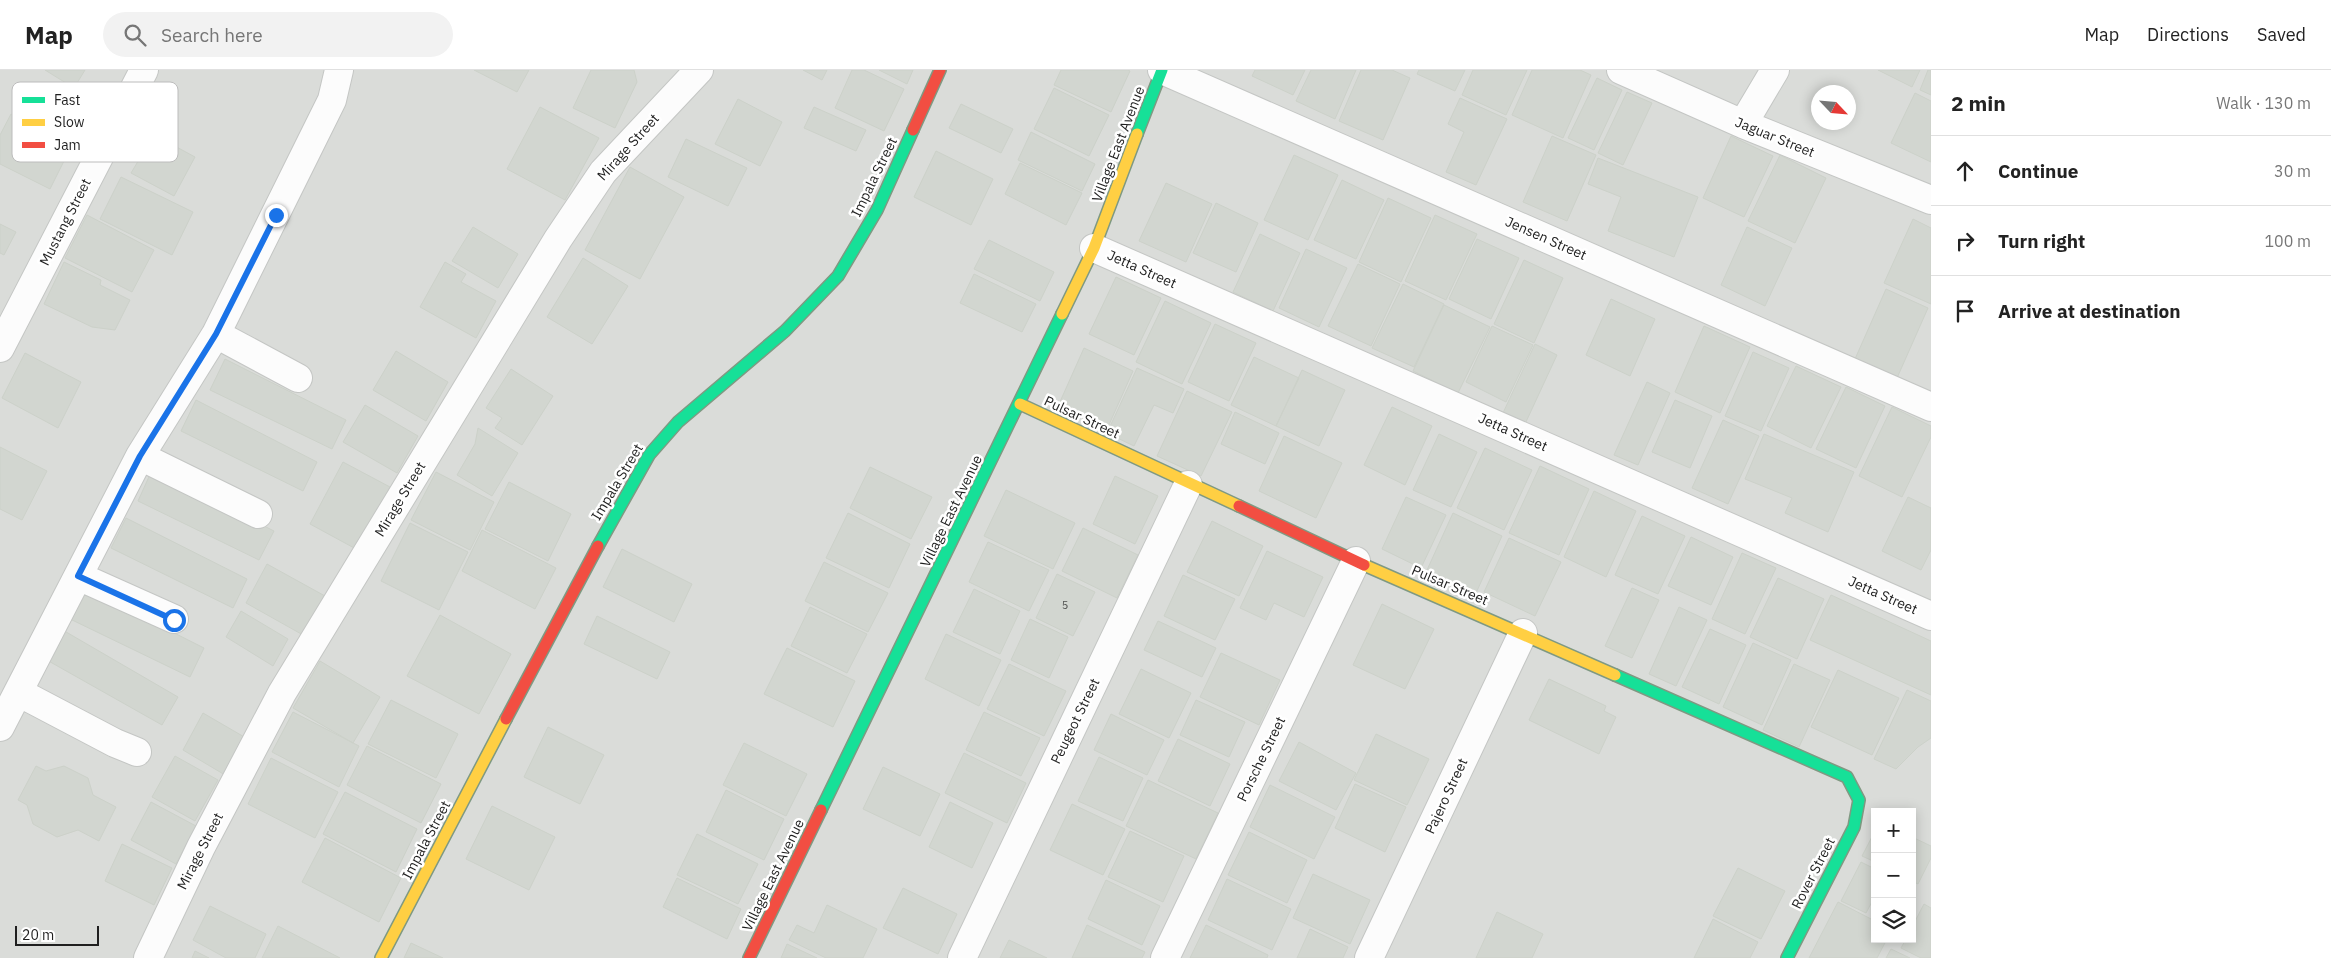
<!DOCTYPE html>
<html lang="en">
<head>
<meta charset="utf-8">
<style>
	:root { --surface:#fff; --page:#f2f2f2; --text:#222; --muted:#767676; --line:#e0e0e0 }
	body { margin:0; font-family:"IBM Plex Sans",sans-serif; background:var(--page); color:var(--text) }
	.controls { position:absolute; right:15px; bottom:15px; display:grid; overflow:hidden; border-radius:0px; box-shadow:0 2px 12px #0003 }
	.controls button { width:45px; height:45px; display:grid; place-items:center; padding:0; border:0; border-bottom:1px solid var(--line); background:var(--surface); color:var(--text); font:25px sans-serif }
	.compass { position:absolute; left:1811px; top:15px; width:45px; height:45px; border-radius:50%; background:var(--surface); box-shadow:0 2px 12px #0003; rotate:116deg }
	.scale { position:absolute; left:15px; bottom:12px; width:84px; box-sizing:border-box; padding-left:5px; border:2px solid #1f1f1f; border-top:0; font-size:14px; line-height:18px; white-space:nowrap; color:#1f1f1f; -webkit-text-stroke:4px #fff; paint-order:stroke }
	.stop { position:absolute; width:15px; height:15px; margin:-11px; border:4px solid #1a73e8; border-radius:50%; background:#fff }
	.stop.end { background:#1a73e8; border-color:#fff; box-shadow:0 1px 5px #0008 }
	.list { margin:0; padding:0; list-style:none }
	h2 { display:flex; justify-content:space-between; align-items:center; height:65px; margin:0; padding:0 20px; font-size:21px }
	h2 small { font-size:16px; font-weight:400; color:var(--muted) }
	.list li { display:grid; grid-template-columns:32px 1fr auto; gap:15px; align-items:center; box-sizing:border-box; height:70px; padding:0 20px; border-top:1px solid var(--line) }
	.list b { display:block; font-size:19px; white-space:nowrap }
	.list em { font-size:16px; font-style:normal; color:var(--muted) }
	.icon { flex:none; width:28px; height:28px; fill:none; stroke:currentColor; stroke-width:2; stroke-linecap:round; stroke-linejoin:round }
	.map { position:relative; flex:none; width:1931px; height:888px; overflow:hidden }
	header { display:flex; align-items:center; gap:30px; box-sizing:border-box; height:70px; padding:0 25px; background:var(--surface); border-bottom:1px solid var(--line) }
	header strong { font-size:24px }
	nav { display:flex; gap:28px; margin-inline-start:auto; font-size:18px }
	.search { width:350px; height:45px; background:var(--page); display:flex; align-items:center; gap:12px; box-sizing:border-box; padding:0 18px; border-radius:28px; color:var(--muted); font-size:19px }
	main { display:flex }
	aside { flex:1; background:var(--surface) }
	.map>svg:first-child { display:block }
</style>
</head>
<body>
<header>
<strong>Map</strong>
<div class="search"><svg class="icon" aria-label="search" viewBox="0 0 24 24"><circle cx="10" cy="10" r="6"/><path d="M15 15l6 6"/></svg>Search here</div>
<nav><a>Map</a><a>Directions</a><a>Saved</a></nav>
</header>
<main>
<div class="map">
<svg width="1931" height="888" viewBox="0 0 1931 888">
	<rect width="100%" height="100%" fill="#e9ede8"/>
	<path fill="#dadcd9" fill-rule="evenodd" d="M 0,0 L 1931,0 L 1931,888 L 0,888 ZM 1818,22 L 1848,22 L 1848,52 L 1818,52 ZM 1875,742 L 1912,742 L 1912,869 L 1875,869 Z"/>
	<path fill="#d2d6d0" stroke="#ccd1c9" d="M 45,0 L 85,0 L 74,18 Z
		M 474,0 L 529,0 L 517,22 Z
		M 591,0 L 634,0 L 637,12 L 615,58 L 573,38 Z
		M 803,0 L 827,0 L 822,10 Z
		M 852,0 L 864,0 L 904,19 L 884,61 L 835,38 Z
		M 879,0 L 913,0 L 907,14 Z
		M 1061,0 L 1128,0 L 1130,1 L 1111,42 L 1054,15 Z
		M 1255,0 L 1305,0 L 1293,25 L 1252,6 Z
		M 1311,0 L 1356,0 L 1335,49 L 1296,31 Z
		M 1361,0 L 1392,0 L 1410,8 L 1383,70 L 1339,51 Z
		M 1419,0 L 1465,0 L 1455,21 L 1417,4 Z
		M 1473,0 L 1527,0 L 1506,45 L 1462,25 Z
		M 1532,0 L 1580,0 L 1591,5 L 1563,68 L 1512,45 Z
		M 1878,0 L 1920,0 L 1912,17 Z
		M 1928,0 L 1931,0 L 1931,25 L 1920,20 Z
		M 1597,8 L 1622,20 L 1594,80 L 1568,68 Z
		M 1054,18 L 1109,45 L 1089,86 L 1034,59 Z
		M 1627,22 L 1652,33 L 1623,95 L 1598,83 Z
		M 1915,23 L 1931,31 L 1931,92 L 1891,73 Z
		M 1460,28 L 1507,49 L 1476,115 L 1446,102 L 1464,62 L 1448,54 Z
		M 738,29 L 782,52 L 760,96 L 715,74 Z
		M 961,34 L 1013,59 L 1001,83 L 949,58 Z
		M 540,37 L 599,68 L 565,130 L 507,99 Z
		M 814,37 L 866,60 L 856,81 L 804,58 Z
		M 11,44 L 72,75 L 50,119 L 0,94 L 0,65 Z
		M 1031,62 L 1095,94 L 1082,121 L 1018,90 Z
		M 1552,66 L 1596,85 L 1567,151 L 1523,132 Z
		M 1731,66 L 1773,86 L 1744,147 L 1703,128 Z
		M 160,68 L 195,87 L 174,126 L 131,103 L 140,88 L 148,89 Z
		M 686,69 L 747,98 L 728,136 L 668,107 Z
		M 936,81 L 993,109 L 971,155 L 914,127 Z
		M 1294,85 L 1338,105 L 1308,170 L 1264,150 Z
		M 1780,85 L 1826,108 L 1795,173 L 1748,151 Z
		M 1598,88 L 1698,127 L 1674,187 L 1608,161 L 1621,127 L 1588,114 Z
		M 1020,93 L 1082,123 L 1066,155 L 1005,124 Z
		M 630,97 L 684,127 L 640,209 L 585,180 Z
		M 121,107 L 193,142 L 172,185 L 100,149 Z
		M 1342,110 L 1384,130 L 1356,189 L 1314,170 Z
		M 1166,113 L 1212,134 L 1186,192 L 1139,171 Z
		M 1388,128 L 1431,148 L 1401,212 L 1359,192 Z
		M 1216,133 L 1258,153 L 1236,202 L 1193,183 Z
		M 87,145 L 154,180 L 132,222 L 65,188 Z
		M 1435,145 L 1477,164 L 1446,230 L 1405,211 Z
		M 1913,149 L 1931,158 L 1931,234 L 1884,213 Z
		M 0,154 L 16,162 L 4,185 L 0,183 Z
		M 473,157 L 518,184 L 498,218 L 452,191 Z
		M 1747,157 L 1792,178 L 1765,236 L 1721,215 Z
		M 1260,164 L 1300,183 L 1273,241 L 1233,222 Z
		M 1477,169 L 1519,188 L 1491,249 L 1449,229 Z
		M 989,170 L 1054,202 L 1040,231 L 974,199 Z
		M 1306,179 L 1347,198 L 1319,257 L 1279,238 Z
		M 583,188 L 628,216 L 592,274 L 547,247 Z
		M 1524,190 L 1563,208 L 1534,273 L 1494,254 Z
		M 64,192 L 101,210 L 100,215 L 130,230 L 115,260 L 92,257 L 44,234 Z
		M 445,192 L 466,204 L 461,212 L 496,231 L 476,268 L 420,237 Z
		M 1358,194 L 1400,214 L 1371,276 L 1328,256 Z
		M 974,204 L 1036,234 L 1022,262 L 960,233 Z
		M 1116,207 L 1161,228 L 1134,285 L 1089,264 Z
		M 1403,214 L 1444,234 L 1414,297 L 1372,278 Z
		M 1886,219 L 1928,238 L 1897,308 L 1855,289 Z
		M 1611,229 L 1655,249 L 1630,306 L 1586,285 Z
		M 1165,231 L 1211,253 L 1182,314 L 1136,292 Z
		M 1444,235 L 1490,257 L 1458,323 L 1413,301 Z
		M 1215,254 L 1256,273 L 1229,331 L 1188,312 Z
		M 1492,256 L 1533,275 L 1506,332 L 1466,312 Z
		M 1704,256 L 1750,277 L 1720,343 L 1675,322 Z
		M 1535,274 L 1557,285 L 1525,354 L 1503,343 Z
		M 1084,278 L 1133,301 L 1108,357 L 1059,334 Z
		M 396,281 L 448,312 L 426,351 L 373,320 Z
		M 1753,282 L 1789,298 L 1761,361 L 1725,346 Z
		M 25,283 L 81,312 L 58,358 L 2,328 Z
		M 1254,287 L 1299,308 L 1276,356 L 1231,335 Z
		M 225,289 L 346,350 L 332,379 L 210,320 Z
		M 1796,296 L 1841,317 L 1811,378 L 1767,356 Z
		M 1137,298 L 1184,319 L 1173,343 L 1154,335 L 1134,376 L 1107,363 Z
		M 511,299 L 553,326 L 522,375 L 495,358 L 502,348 L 486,338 Z
		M 1302,300 L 1345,320 L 1319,376 L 1276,356 Z
		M 1647,312 L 1670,323 L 1638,395 L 1614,385 Z
		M 1846,317 L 1885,336 L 1856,398 L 1816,379 Z
		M 1187,321 L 1232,342 L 1201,406 L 1157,386 Z
		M 196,330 L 317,392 L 303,421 L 181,361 Z
		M 1675,330 L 1712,346 L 1690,398 L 1652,382 Z
		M 365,335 L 418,366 L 397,403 L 343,372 Z
		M 1392,337 L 1432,356 L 1405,415 L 1364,395 Z
		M 1892,337 L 1931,356 L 1931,367 L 1902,427 L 1859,406 Z
		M 1235,342 L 1279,363 L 1265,394 L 1221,374 Z
		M 1723,350 L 1759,366 L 1728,434 L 1692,418 Z
		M 478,358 L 518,383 L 492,426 L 457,405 L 475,374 Z
		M 1439,364 L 1477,382 L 1451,437 L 1413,420 Z
		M 1764,364 L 1854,402 L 1828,462 L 1785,443 L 1792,428 L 1745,409 Z
		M 1284,366 L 1342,393 L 1316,448 L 1259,421 Z
		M 0,377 L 47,401 L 22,450 L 0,439 Z
		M 1485,378 L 1532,400 L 1504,460 L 1457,438 Z
		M 343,392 L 390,417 L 356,479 L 310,454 Z
		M 1540,396 L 1589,419 L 1559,485 L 1509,463 Z
		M 870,397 L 932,427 L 911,469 L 850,438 Z
		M 152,400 L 274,461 L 259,490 L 138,431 Z
		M 436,402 L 494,432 L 470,480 L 411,450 Z
		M 1115,406 L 1158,426 L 1135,474 L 1093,454 Z
		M 509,412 L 571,444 L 548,491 L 485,459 Z
		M 1006,420 L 1075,453 L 1053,499 L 984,466 Z
		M 1594,421 L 1636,441 L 1606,507 L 1564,487 Z
		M 1406,427 L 1446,445 L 1421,498 L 1382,479 Z
		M 1908,427 L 1931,438 L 1931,480 L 1921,500 L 1882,481 Z
		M 848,443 L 910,474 L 889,518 L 826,488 Z
		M 1453,443 L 1502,466 L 1476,523 L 1427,500 Z
		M 1642,446 L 1685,466 L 1658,524 L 1615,505 Z
		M 126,448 L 247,509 L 233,538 L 111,478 Z
		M 1212,451 L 1263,476 L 1239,526 L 1187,502 Z
		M 410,453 L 468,482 L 439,540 L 381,511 Z
		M 1083,458 L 1138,485 L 1117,528 L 1062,501 Z
		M 482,460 L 556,498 L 535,539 L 462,501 Z
		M 1691,467 L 1733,487 L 1711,535 L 1668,516 Z
		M 1509,468 L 1561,492 L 1535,546 L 1484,522 Z
		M 988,472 L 1049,500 L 1029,541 L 969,512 Z
		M 622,479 L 692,514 L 674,552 L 603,517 Z
		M 1267,481 L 1323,507 L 1304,547 L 1274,533 L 1266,550 L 1240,538 Z
		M 1742,483 L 1776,498 L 1745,564 L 1712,549 Z
		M 824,492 L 888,523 L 868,562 L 805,531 Z
		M 267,494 L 325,526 L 303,565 L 246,533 Z
		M 1057,504 L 1095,522 L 1073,566 L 1036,548 Z
		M 1183,505 L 1235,529 L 1215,570 L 1164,546 Z
		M 1778,508 L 1824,529 L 1797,589 L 1750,567 Z
		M 83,517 L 204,578 L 190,607 L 68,548 Z
		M 1632,518 L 1659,530 L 1632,588 L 1605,576 Z
		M 974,519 L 1020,541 L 1000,584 L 953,562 Z
		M 1831,525 L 1931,571 L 1931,625 L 1810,570 Z
		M 1382,534 L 1434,559 L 1405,619 L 1353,595 Z
		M 810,537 L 867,564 L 847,603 L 791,576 Z
		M 1679,537 L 1707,550 L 1676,616 L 1649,604 Z
		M 241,541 L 288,569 L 273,596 L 226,567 Z
		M 440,545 L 511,584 L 479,644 L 407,606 Z
		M 597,546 L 670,582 L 657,609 L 584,574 Z
		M 1030,549 L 1068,567 L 1049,608 L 1011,590 Z
		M 1158,551 L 1216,578 L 1202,607 L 1144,580 Z
		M 61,559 L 178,627 L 162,655 L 45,589 Z
		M 1710,559 L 1746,575 L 1719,634 L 1682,617 Z
		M 946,564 L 1001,590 L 979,636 L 925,609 Z
		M 1753,573 L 1791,590 L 1762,655 L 1723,637 Z
		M 787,578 L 855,611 L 833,657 L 764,624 Z
		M 1221,583 L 1280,610 L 1259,655 L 1200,627 Z
		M 320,591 L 380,627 L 353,673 L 293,638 Z
		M 1009,594 L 1066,621 L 1044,666 L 987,639 Z
		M 1794,594 L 1830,610 L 1799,677 L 1763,660 Z
		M 1141,599 L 1191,623 L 1169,668 L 1119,644 Z
		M 1838,600 L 1899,628 L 1872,685 L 1811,657 Z
		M 1549,609 L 1606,636 L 1604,641 L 1616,647 L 1599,684 L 1529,650 Z
		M 1907,620 L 1931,631 L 1931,668 L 1918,677 L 1896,699 L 1874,689 Z
		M 391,630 L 458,664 L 436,708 L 368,674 Z
		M 1196,630 L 1245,652 L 1229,687 L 1180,665 Z
		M 293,642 L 359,676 L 339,717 L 272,682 Z
		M 984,642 L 1040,668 L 1021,706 L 966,680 Z
		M 203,643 L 246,668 L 225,705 L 183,680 Z
		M 1111,644 L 1164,670 L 1147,705 L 1094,680 Z
		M 548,657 L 604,685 L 580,734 L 524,707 Z
		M 1376,664 L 1429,689 L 1407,735 L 1354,710 Z
		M 1178,669 L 1230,694 L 1210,736 L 1158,711 Z
		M 1299,672 L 1356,703 L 1336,740 L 1279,711 Z
		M 744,673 L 807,704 L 786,746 L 723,715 Z
		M 367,676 L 441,714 L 421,753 L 347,715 Z
		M 964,683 L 1026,713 L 1007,753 L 945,723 Z
		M 175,686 L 218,710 L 195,751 L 152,727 Z
		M 1099,687 L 1143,708 L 1123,751 L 1078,731 Z
		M 271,688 L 338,722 L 315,768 L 248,734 Z
		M 36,696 L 46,701 L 64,696 L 88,708 L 93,725 L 116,737 L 99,771 L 78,760 L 57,767 L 33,754 L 27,735 L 18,730 Z
		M 883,697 L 940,724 L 920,766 L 863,739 Z
		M 1148,710 L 1218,743 L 1196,789 L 1126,756 Z
		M 1355,714 L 1406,737 L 1385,782 L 1335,758 Z
		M 1270,715 L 1335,747 L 1314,789 L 1250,757 Z
		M 726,720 L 784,749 L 764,790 L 706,762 Z
		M 345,722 L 417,759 L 396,802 L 323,764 Z
		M 151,732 L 196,756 L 176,794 L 131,770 Z
		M 950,732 L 993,753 L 972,798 L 929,777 Z
		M 1072,734 L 1125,759 L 1103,805 L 1050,780 Z
		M 492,736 L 555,767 L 529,820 L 466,789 Z
		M 1130,761 L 1184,786 L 1163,832 L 1108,807 Z
		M 1875,761 L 1875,792 L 1862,786 Z
		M 1249,762 L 1307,790 L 1287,833 L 1228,805 Z
		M 697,764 L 758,794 L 738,834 L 677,805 Z
		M 1912,767 L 1931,776 L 1931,788 L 1918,814 L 1912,811 Z
		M 325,768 L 401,808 L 379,852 L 302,812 Z
		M 122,774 L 172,798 L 154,835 L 105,811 Z
		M 1861,792 L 1875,799 L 1875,826 L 1866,843 L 1841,831 Z
		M 1738,798 L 1785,821 L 1761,869 L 1713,846 Z
		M 1313,804 L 1370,830 L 1350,874 L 1293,848 Z
		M 677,808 L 741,839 L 727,869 L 663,837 Z
		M 1227,809 L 1291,839 L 1272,880 L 1208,850 Z
		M 1106,810 L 1160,836 L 1142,875 L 1088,849 Z
		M 903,818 L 957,844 L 938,884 L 883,858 Z
		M 1838,832 L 1875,851 L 1875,869 L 1887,869 L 1877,888 L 1809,888 Z
		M 1924,834 L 1931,838 L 1931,888 L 1921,888 L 1901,878 L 1906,869 L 1912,869 L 1912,857 Z
		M 827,835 L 877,859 L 863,888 L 826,888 L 789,870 L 797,855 L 814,863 Z
		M 210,836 L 266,864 L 255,888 L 226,888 L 193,870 Z
		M 1497,842 L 1543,864 L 1532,888 L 1476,888 Z
		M 1713,849 L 1758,872 L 1750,888 L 1694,888 Z
		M 1087,855 L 1145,882 L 1142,888 L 1072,888 Z
		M 1206,855 L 1268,885 L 1267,888 L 1190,888 Z
		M 278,856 L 340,888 L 262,888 Z
		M 1310,859 L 1348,877 L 1343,888 L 1297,888 Z
		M 1009,870 L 1047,888 L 1000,888 Z
		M 411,873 L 443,888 L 404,888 Z
		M 787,874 L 817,888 L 781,888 Z
		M 1891,879 L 1910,888 L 1886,888 Z
		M 195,881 L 209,888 L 192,888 Z"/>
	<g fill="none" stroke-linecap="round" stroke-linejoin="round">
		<defs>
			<path id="street" d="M 1162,0 L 1931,337
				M 1621,0 L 1743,54 L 1931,130
				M 1743,54 L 1775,0
				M 1094,178 L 1931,546
				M 216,264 L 298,308
				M 0,278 L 144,0
				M 140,386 L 258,444
				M 78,506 L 174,549
				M 18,622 L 115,673 L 137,682
				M 0,657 L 140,386 L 216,264 L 332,30 L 339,0
				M 148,888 L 201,777 L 282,623 L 558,169 L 603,102 L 699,0
				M 962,888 L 1188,415
				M 1165,888 L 1356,491
				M 1369,888 L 1523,563"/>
			<path id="fast" d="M 1137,64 L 1162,0
				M 598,476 L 649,385 L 678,352 L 785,261 L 838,206 L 877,140 L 913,60
				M 1615,605 L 1847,707 L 1859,730 L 1854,757 L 1787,888
				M 821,740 L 1062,244"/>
			<path id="slow" d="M 1062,244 L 1094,178 L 1137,64
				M 1020,334 L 1239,436
				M 1364,495 L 1615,605
				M 381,888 L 506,649"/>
			<path id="jam" d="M 913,60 L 940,0
				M 1239,436 L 1364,495
				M 506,649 L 598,476
				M 749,888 L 821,740"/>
		</defs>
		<use href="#street" stroke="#c4c6c4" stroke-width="30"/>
		<use href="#fast" stroke="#7f9982" stroke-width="14"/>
		<use href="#slow" stroke="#7f9982" stroke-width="14"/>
		<use href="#jam" stroke="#7f9982" stroke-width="14"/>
		<use href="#street" stroke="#fcfcfc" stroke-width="28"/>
		<use href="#fast" stroke="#16e098" stroke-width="11"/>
		<use href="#slow" stroke="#ffcf43" stroke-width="11"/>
		<use href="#jam" stroke="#f24e42" stroke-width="11"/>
	</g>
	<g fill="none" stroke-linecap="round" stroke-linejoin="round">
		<path stroke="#1a73e8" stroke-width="6" d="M 174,550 L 78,506 L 140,386 L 216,264 L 276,145"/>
	</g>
	<g text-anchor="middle" stroke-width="5" stroke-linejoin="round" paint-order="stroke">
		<g font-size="11" fill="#4d4e4c">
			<text x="1065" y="539">5</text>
		</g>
		<g font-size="14" fill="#1f1f1f" stroke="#fff">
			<text transform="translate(1775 67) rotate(22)" y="5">Jaguar Street</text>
			<text transform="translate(1118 74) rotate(-69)" y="5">Village East Avenue</text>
			<text transform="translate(628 77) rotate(-48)" y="5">Mirage Street</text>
			<text transform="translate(874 107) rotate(-64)" y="5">Impala Street</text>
			<text transform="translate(65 152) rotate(-63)" y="5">Mustang Street</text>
			<text transform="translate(1546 168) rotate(24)" y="5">Jensen Street</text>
			<text transform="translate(1142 199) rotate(24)" y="5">Jetta Street</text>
			<text transform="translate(1082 347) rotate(25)" y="5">Pulsar Street</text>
			<text transform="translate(1513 362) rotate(24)" y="5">Jetta Street</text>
			<text transform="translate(617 412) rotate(-59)" y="5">Impala Street</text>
			<text transform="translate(400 429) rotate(-59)" y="5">Mirage Street</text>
			<text transform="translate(951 441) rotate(-64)" y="5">Village East Avenue</text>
			<text transform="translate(1450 515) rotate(23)" y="5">Pulsar Street</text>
			<text transform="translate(1883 525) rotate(24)" y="5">Jetta Street</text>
			<text transform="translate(1075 651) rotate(-64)" y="5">Peugeot Street</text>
			<text transform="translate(1261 689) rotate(-64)" y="5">Porsche Street</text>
			<text transform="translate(1446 726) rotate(-65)" y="5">Pajero Street</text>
			<text transform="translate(426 770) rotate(-62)" y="5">Impala Street</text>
			<text transform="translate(200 781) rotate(-63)" y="5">Mirage Street</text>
			<text transform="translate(1813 803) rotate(-63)" y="5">Rover Street</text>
			<text transform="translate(773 805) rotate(-64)" y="5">Village East Avenue</text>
		</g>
	</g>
	<rect x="12" y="12" width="166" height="80" rx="8" fill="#fff" stroke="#bcbcbc" stroke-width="1"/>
	<rect x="22" y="27" width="23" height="6" fill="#16e098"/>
	<rect x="22" y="49" width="23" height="7" fill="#ffcf43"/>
	<rect x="22" y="72" width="23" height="6" fill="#f24e42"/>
	<g font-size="14" fill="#1f1f1f">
		<text x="54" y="35">Fast</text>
		<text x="54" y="57">Slow</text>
		<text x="54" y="80">Jam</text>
	</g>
</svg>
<div class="controls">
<button>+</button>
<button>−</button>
<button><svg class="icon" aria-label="layers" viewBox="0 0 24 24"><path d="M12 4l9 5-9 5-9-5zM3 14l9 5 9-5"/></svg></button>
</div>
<svg class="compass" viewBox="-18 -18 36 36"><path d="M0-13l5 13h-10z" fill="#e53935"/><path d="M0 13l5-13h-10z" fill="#767676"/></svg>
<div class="scale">20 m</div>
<div class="stop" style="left:174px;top:550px"></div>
<div class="stop end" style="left:276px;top:145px"></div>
</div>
<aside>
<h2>2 min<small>Walk · 130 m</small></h2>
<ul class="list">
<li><svg class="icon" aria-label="ahead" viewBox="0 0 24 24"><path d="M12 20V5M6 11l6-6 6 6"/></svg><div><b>Continue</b></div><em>30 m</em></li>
<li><svg class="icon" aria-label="right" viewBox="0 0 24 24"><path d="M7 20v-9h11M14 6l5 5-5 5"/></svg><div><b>Turn right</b></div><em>100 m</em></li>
<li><svg class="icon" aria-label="arrive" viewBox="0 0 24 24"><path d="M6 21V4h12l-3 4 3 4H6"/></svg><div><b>Arrive at destination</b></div></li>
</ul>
</aside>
</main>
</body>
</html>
